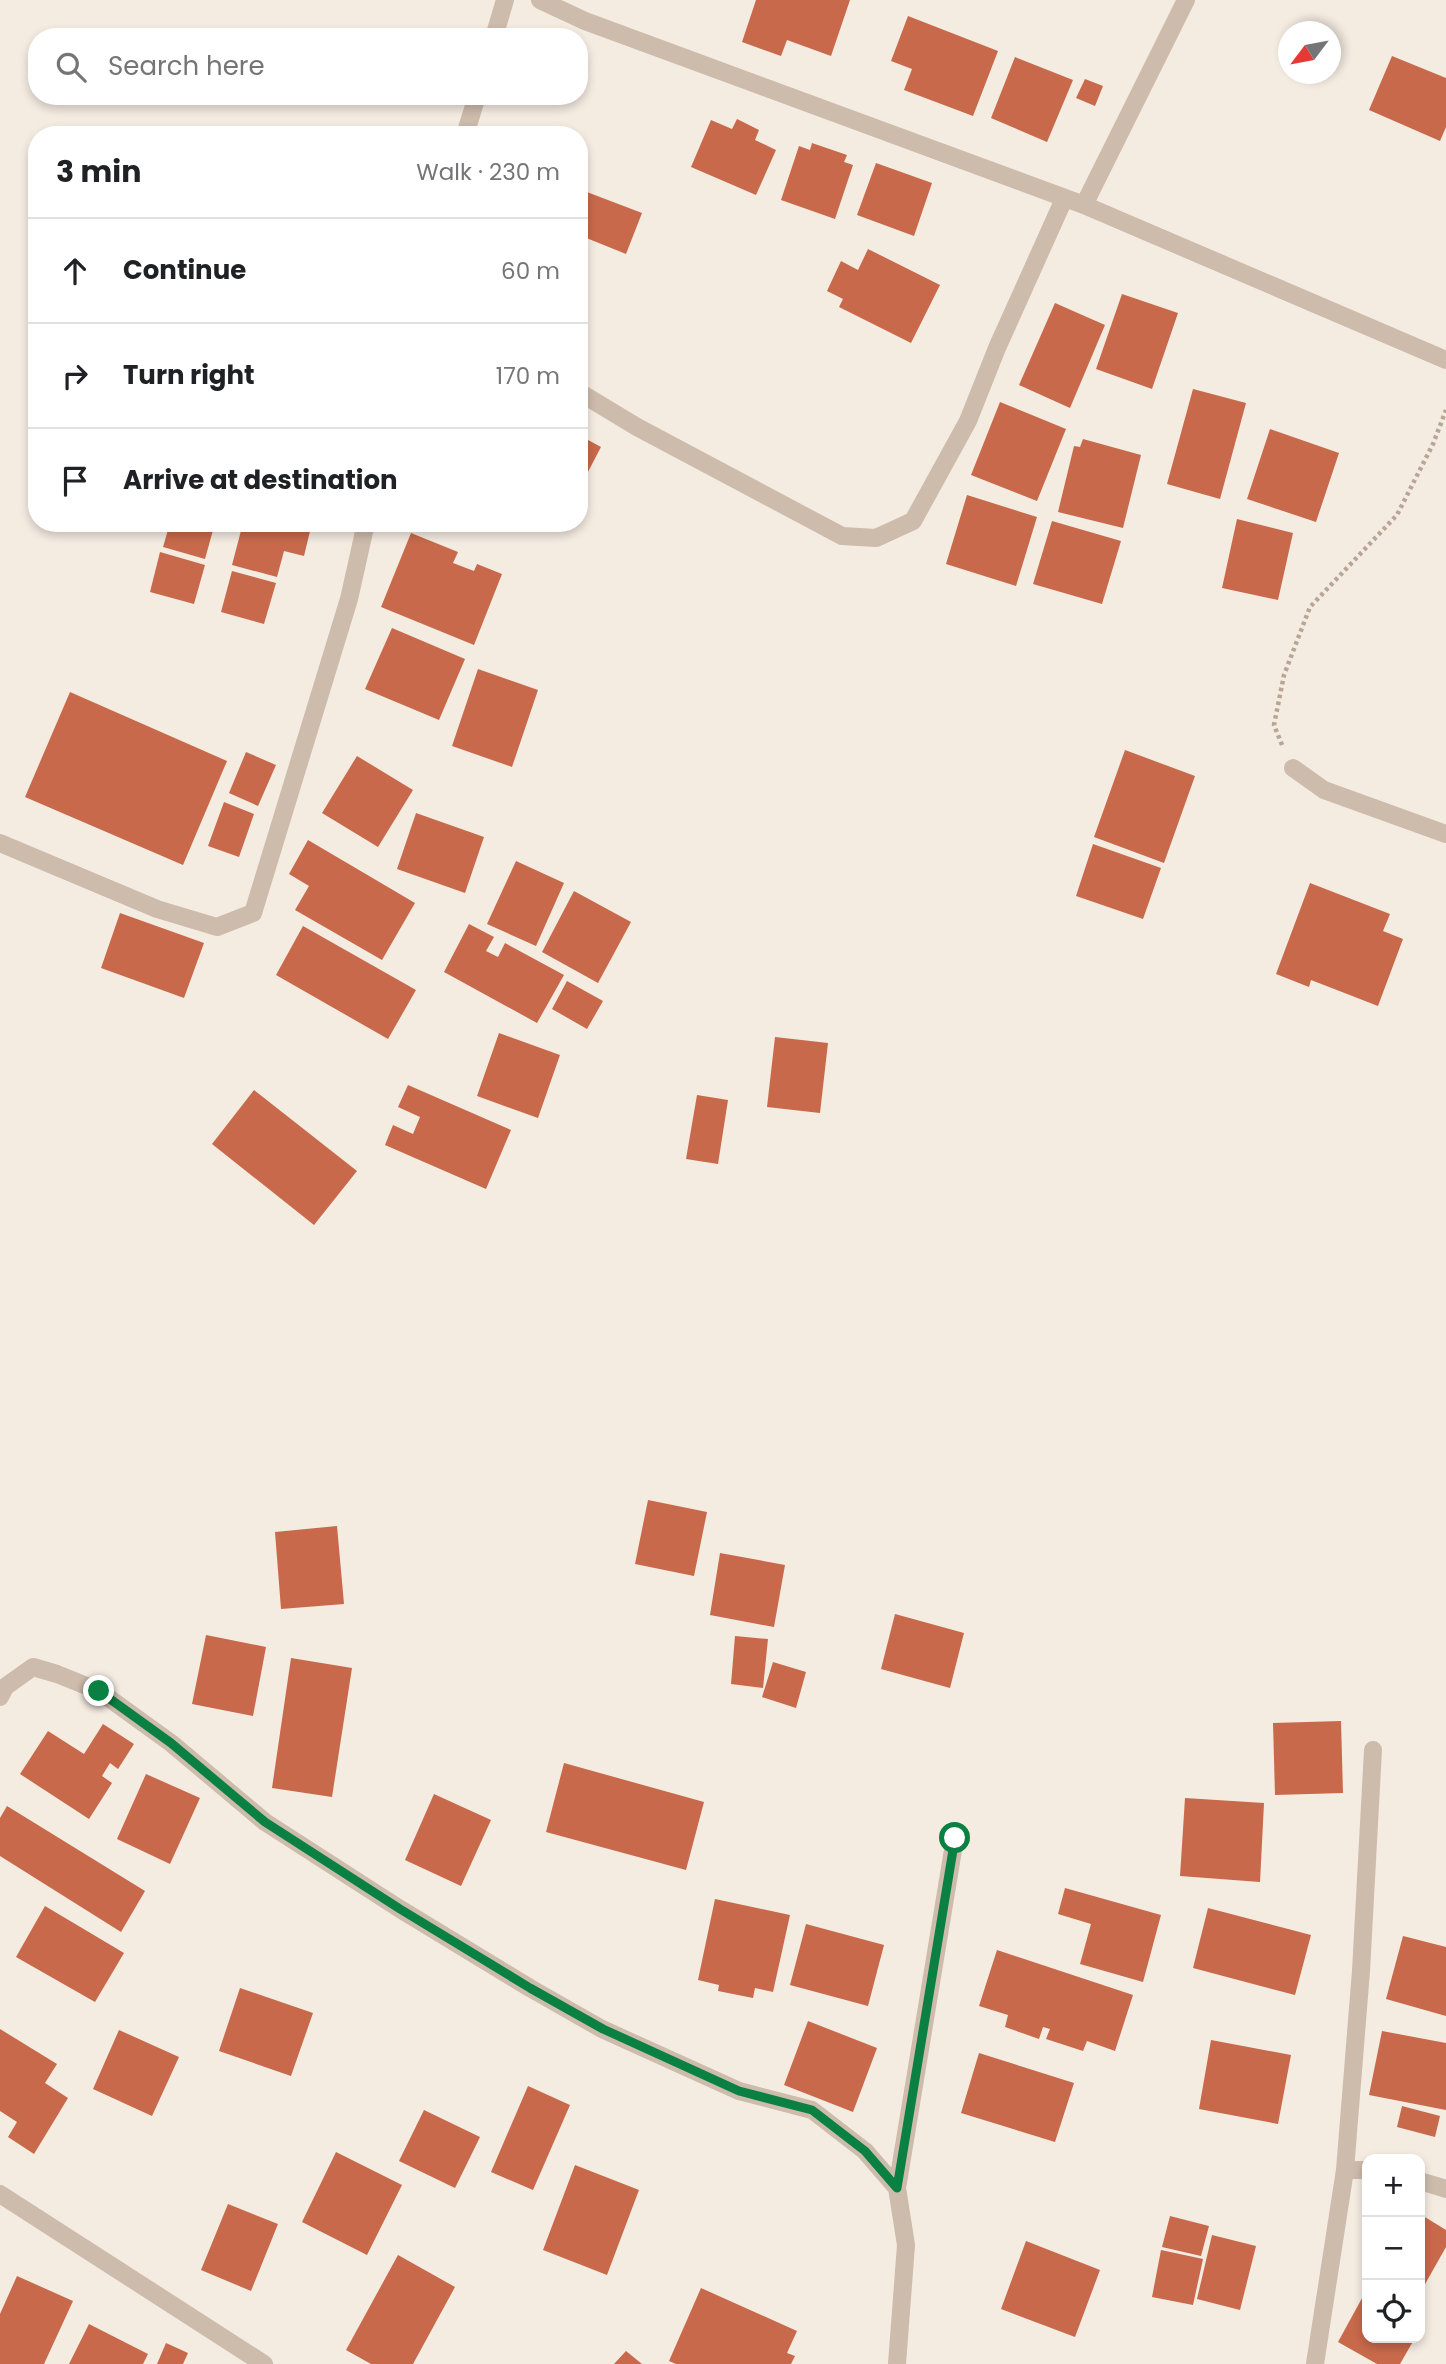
<!DOCTYPE html>
<html lang="en">
<head>
<meta charset="utf-8">
<style>
	:root { --surface:#fff; --page:#f2f2f2; --text:#202124; --muted:#757577; --line:#e0e0e0 }
	body { margin:0; font-family:Poppins,sans-serif; background:var(--page); color:var(--text) }
	.controls { position:absolute; right:21px; bottom:21px; display:grid; overflow:hidden; border-radius:14px; box-shadow:0 4px 10px #0003 }
	.controls button { width:63px; height:63px; display:grid; place-items:center; padding:0; border:0; border-bottom:2px solid var(--line); background:var(--surface); color:var(--text); font:35px sans-serif }
	.compass { position:absolute; left:1278px; top:21px; width:63px; height:63px; border-radius:50%; background:var(--surface); box-shadow:0 4px 10px #0003; rotate:238deg }
	.stop { position:absolute; width:21px; height:21px; margin:-16px; border:5px solid #0b8043; border-radius:50%; background:#fff }
	.stop.end { background:#0b8043; border-color:#fff; box-shadow:0 2px 7px #0008 }
	.list { margin:0; padding:0; list-style:none }
	h2 { display:flex; justify-content:space-between; align-items:center; height:91px; margin:0; padding:0 28px; font-size:30px }
	h2 small { font-size:23px; font-weight:400; color:var(--muted) }
	.list li { display:grid; grid-template-columns:46px 1fr auto; gap:21px; align-items:center; box-sizing:border-box; height:105px; padding:0 28px; border-top:2px solid var(--line) }
	.list b { display:block; font-size:26px; white-space:nowrap }
	.list em { font-size:23px; font-style:normal; color:var(--muted) }
	.icon { flex:none; width:38px; height:38px; fill:none; stroke:currentColor; stroke-width:2; stroke-linecap:round; stroke-linejoin:round }
	.map { position:relative; flex:none; width:1446px; height:2364px; overflow:hidden }
	.search { position:absolute; background:var(--surface); box-shadow:0 4px 10px #0003; left:28px; top:28px; width:560px; height:77px; display:flex; align-items:center; gap:18px; box-sizing:border-box; padding:0 24px; border-radius:28px; color:var(--muted); font-size:26px }
	.panel { position:absolute; background:var(--surface); box-shadow:0 4px 10px #0003; left:28px; top:126px; width:560px; height:406px; border-radius:28px }
	.map>svg:first-child { display:block }
</style>
</head>
<body>
<div class="map">
<svg width="1446" height="2364" viewBox="0 0 1446 2364">
	<rect width="100%" height="100%" fill="#f4ebe1"/>
	<path fill="#c8694b" d="M 756,0 L 850,0 L 831,56 L 787,40 L 781,56 L 742,42 Z
		M 908,16 L 998,51 L 973,116 L 904,90 L 912,69 L 891,61 Z
		M 1392,56 L 1446,78 L 1446,127 L 1440,141 L 1369,110 Z
		M 1015,57 L 1073,80 L 1047,142 L 991,118 Z
		M 1085,79 L 1103,86 L 1095,106 L 1076,98 Z
		M 737,119 L 759,130 L 755,140 L 776,150 L 756,195 L 691,167 L 711,120 L 732,129 Z
		M 812,143 L 847,155 L 844,162 L 853,165 L 835,219 L 781,200 L 799,146 L 810,150 Z
		M 876,163 L 932,183 L 914,236 L 857,215 Z
		M 579,189 L 642,213 L 626,254 L 579,235 Z
		M 868,249 L 940,285 L 911,343 L 839,307 L 843,299 L 827,291 L 841,261 L 858,270 Z
		M 1122,294 L 1178,313 L 1152,389 L 1096,369 Z
		M 1055,303 L 1105,325 L 1070,408 L 1019,385 Z
		M 1193,389 L 1246,403 L 1220,499 L 1167,484 Z
		M 1000,402 L 1066,429 L 1037,501 L 971,475 Z
		M 1270,429 L 1339,453 L 1316,522 L 1247,499 Z
		M 579,435 L 601,447 L 579,489 Z
		M 1083,439 L 1141,455 L 1123,528 L 1058,512 L 1074,446 L 1080,447 Z
		M 967,495 L 1037,517 L 1016,586 L 946,564 Z
		M 1237,519 L 1293,533 L 1278,600 L 1222,588 Z
		M 1052,521 L 1121,541 L 1102,604 L 1033,584 Z
		M 170,523 L 215,523 L 205,559 L 163,547 Z
		M 243,523 L 279,523 L 292,527 L 293,523 L 312,523 L 304,556 L 284,551 L 277,577 L 232,565 Z
		M 411,533 L 458,552 L 453,563 L 474,571 L 477,564 L 502,574 L 474,645 L 381,607 Z
		M 160,552 L 205,565 L 194,604 L 150,592 Z
		M 232,571 L 276,583 L 264,624 L 221,612 Z
		M 392,628 L 465,659 L 439,720 L 365,689 Z
		M 478,669 L 538,690 L 512,767 L 452,746 Z
		M 70,692 L 227,761 L 183,865 L 25,797 Z
		M 1125,750 L 1195,776 L 1164,863 L 1094,837 Z
		M 246,752 L 276,765 L 258,806 L 229,793 Z
		M 357,756 L 413,790 L 378,847 L 322,813 Z
		M 224,802 L 254,814 L 239,857 L 208,846 Z
		M 416,813 L 484,837 L 465,893 L 397,869 Z
		M 308,840 L 415,903 L 382,960 L 295,910 L 309,886 L 289,874 Z
		M 1093,844 L 1161,868 L 1143,919 L 1076,896 Z
		M 516,861 L 564,883 L 536,946 L 487,924 Z
		M 1310,883 L 1390,914 L 1383,931 L 1403,939 L 1378,1006 L 1311,980 L 1309,987 L 1276,974 Z
		M 574,891 L 631,922 L 598,983 L 542,952 Z
		M 120,913 L 204,943 L 184,998 L 101,968 Z
		M 469,924 L 494,937 L 486,951 L 498,957 L 505,943 L 564,975 L 537,1023 L 444,972 Z
		M 303,926 L 416,990 L 388,1039 L 276,975 Z
		M 567,981 L 603,1001 L 587,1029 L 552,1009 Z
		M 499,1033 L 560,1055 L 538,1118 L 477,1096 Z
		M 775,1037 L 828,1043 L 820,1113 L 767,1107 Z
		M 408,1085 L 511,1130 L 486,1189 L 385,1145 L 393,1125 L 413,1134 L 420,1117 L 398,1107 Z
		M 254,1090 L 357,1171 L 314,1225 L 212,1144 Z
		M 697,1095 L 728,1100 L 718,1164 L 686,1159 Z
		M 648,1500 L 707,1512 L 694,1576 L 635,1564 Z
		M 337,1526 L 344,1604 L 281,1609 L 275,1532 Z
		M 720,1553 L 785,1565 L 774,1627 L 710,1615 Z
		M 895,1614 L 964,1633 L 950,1688 L 881,1669 Z
		M 206,1635 L 266,1647 L 253,1716 L 192,1704 Z
		M 735,1636 L 768,1639 L 763,1688 L 731,1684 Z
		M 291,1658 L 352,1668 L 332,1797 L 272,1788 Z
		M 773,1662 L 806,1672 L 796,1708 L 762,1697 Z
		M 1341,1721 L 1343,1793 L 1275,1795 L 1273,1723 Z
		M 103,1724 L 134,1744 L 118,1769 L 110,1763 L 102,1776 L 112,1783 L 89,1819 L 20,1774 L 48,1731 L 84,1754 Z
		M 564,1763 L 704,1802 L 686,1870 L 546,1832 Z
		M 146,1774 L 200,1798 L 170,1864 L 117,1839 Z
		M 434,1794 L 491,1820 L 461,1886 L 405,1860 Z
		M 1185,1798 L 1264,1803 L 1260,1882 L 1180,1876 Z
		M 7,1806 L 145,1891 L 121,1932 L 0,1856 L 0,1818 Z
		M 1065,1888 L 1161,1915 L 1143,1982 L 1080,1964 L 1091,1924 L 1058,1914 Z
		M 715,1899 L 790,1915 L 773,1992 L 755,1988 L 753,1998 L 718,1991 L 719,1985 L 698,1980 Z
		M 45,1906 L 124,1953 L 95,2002 L 16,1957 Z
		M 1208,1908 L 1311,1935 L 1295,1995 L 1193,1968 Z
		M 806,1924 L 884,1945 L 868,2006 L 790,1985 Z
		M 1403,1936 L 1446,1947 L 1446,2016 L 1386,1999 Z
		M 997,1950 L 1133,1995 L 1115,2051 L 1087,2041 L 1083,2051 L 1046,2039 L 1050,2029 L 1043,2027 L 1039,2039 L 1005,2027 L 1008,2015 L 979,2006 Z
		M 240,1988 L 313,2013 L 291,2076 L 219,2051 Z
		M 808,2021 L 877,2048 L 853,2112 L 784,2085 Z
		M 0,2029 L 57,2064 L 45,2083 L 68,2098 L 34,2154 L 8,2137 L 17,2122 L 0,2111 Z
		M 119,2030 L 179,2057 L 152,2116 L 93,2089 Z
		M 1382,2031 L 1446,2043 L 1446,2110 L 1369,2095 Z
		M 1211,2040 L 1291,2055 L 1278,2124 L 1199,2109 Z
		M 979,2053 L 1074,2083 L 1055,2142 L 961,2113 Z
		M 528,2086 L 570,2105 L 533,2190 L 491,2172 Z
		M 1402,2106 L 1440,2116 L 1435,2137 L 1397,2127 Z
		M 424,2110 L 480,2137 L 455,2188 L 399,2161 Z
		M 336,2152 L 402,2185 L 367,2255 L 302,2222 Z
		M 575,2165 L 639,2190 L 607,2275 L 543,2250 Z
		M 228,2204 L 278,2224 L 251,2291 L 201,2270 Z
		M 1420,2214 L 1446,2230 L 1446,2247 L 1420,2293 Z
		M 1170,2216 L 1209,2226 L 1201,2256 L 1162,2247 Z
		M 1212,2235 L 1256,2246 L 1240,2310 L 1197,2299 Z
		M 1026,2241 L 1100,2270 L 1075,2337 L 1001,2309 Z
		M 1161,2250 L 1203,2259 L 1193,2305 L 1152,2297 Z
		M 398,2255 L 455,2287 L 413,2364 L 371,2364 L 346,2350 Z
		M 17,2276 L 73,2301 L 44,2364 L 0,2364 L 0,2314 Z
		M 701,2288 L 797,2331 L 787,2353 L 795,2356 L 791,2364 L 676,2364 L 669,2361 Z
		M 1367,2289 L 1367,2338 L 1415,2338 L 1400,2364 L 1377,2364 L 1338,2342 Z
		M 89,2324 L 148,2354 L 143,2364 L 69,2364 Z
		M 166,2343 L 188,2353 L 183,2364 L 157,2364 Z
		M 626,2351 L 642,2364 L 614,2364 Z"/>
	<g fill="none" stroke-linecap="round" stroke-linejoin="round">
		<path stroke="#b9a596" stroke-width="4.5" stroke-dasharray="3.5 3.5" stroke-linecap="butt" d="M 1282,745 L 1274,725 L 1284,675 L 1310,607 L 1397,515 L 1433,444 L 1446,410"/>
		<path stroke="#cdbbac" stroke-width="18" d="M 540,0 L 585,21 L 1084,205 L 1446,360
			M 494,37 L 505,0
			M 465,135 L 477,96
			M 1084,205 L 1186,0
			M 579,392 L 637,427 L 842,536 L 876,538 L 913,521 L 968,421 L 997,348 L 1064,199
			M 1293,768 L 1324,790 L 1446,834
			M 0,843 L 157,909 L 217,927 L 253,913 L 349,599 L 366,523
			M 0,1697 L 5,1687 L 33,1667 L 57,1674 L 99,1691 L 171,1743 L 265,1822 L 400,1909 L 530,1988 L 602,2029 L 739,2091 L 812,2110 L 865,2151 L 897,2188 L 906,2245 L 897,2364
			M 1345,2170 L 1367,2170
			M 1420,2181 L 1446,2189
			M 897,2188 L 955,1838
			M 0,2194 L 264,2364
			M 1315,2364 L 1345,2170 L 1361,1971 L 1373,1750"/>
	</g>
	<g fill="none" stroke-linecap="round" stroke-linejoin="round">
		<path stroke="#0b8043" stroke-width="9" d="M 99,1691 L 171,1743 L 265,1822 L 400,1909 L 530,1988 L 603,2029 L 739,2091 L 812,2110 L 865,2151 L 897,2188 L 955,1838"/>
	</g>
</svg>
<div class="controls">
<button>+</button>
<button>−</button>
<button><svg class="icon" aria-label="locate" viewBox="0 0 24 24"><circle cx="12" cy="12" r="6"/><path d="M12 2v4M12 18v4M2 12h4M18 12h4"/></svg></button>
</div>
<svg class="compass" viewBox="-18 -18 36 36"><path d="M0-13l5 13h-10z" fill="#e53935"/><path d="M0 13l5-13h-10z" fill="#757577"/></svg>
<div class="stop" style="left:955px;top:1838px"></div>
<div class="stop end" style="left:99px;top:1691px"></div>
<div class="search"><svg class="icon" aria-label="search" viewBox="0 0 24 24"><circle cx="10" cy="10" r="6"/><path d="M15 15l6 6"/></svg>Search here</div>
<section class="panel">
<h2>3 min<small>Walk · 230 m</small></h2>
<ul class="list">
<li><svg class="icon" aria-label="ahead" viewBox="0 0 24 24"><path d="M12 20V5M6 11l6-6 6 6"/></svg><div><b>Continue</b></div><em>60 m</em></li>
<li><svg class="icon" aria-label="right" viewBox="0 0 24 24"><path d="M7 20v-9h11M14 6l5 5-5 5"/></svg><div><b>Turn right</b></div><em>170 m</em></li>
<li><svg class="icon" aria-label="arrive" viewBox="0 0 24 24"><path d="M6 21V4h12l-3 4 3 4H6"/></svg><div><b>Arrive at destination</b></div></li>
</ul>
</section>
</div>
</body>
</html>
